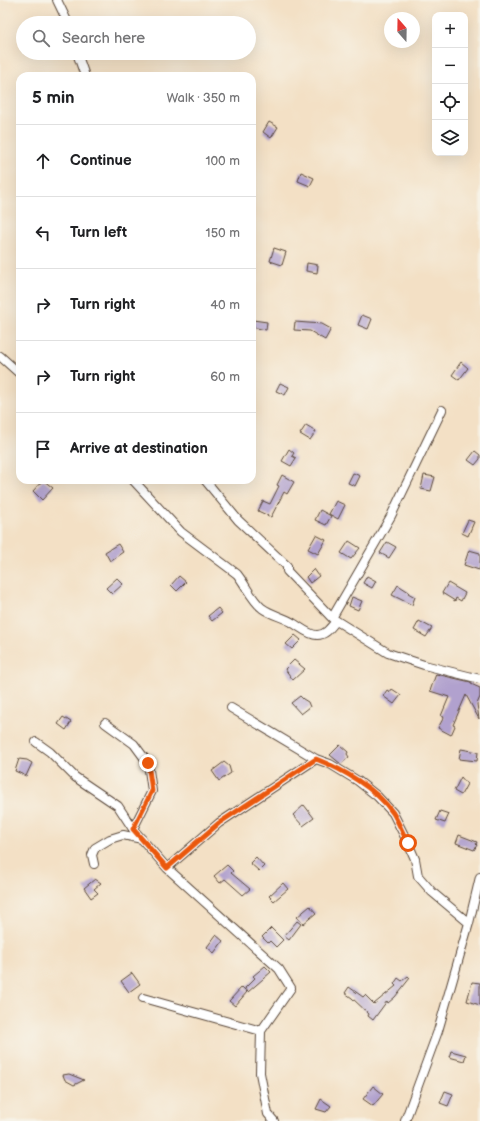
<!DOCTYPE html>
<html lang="en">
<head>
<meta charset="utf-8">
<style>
	:root { --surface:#fff; --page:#f2f2f2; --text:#202124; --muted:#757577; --line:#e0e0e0 }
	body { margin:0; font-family:"Balsamiq Sans",sans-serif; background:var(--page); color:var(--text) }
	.controls { position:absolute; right:12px; top:12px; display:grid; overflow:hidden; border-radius:8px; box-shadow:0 4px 16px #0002 }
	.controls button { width:36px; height:36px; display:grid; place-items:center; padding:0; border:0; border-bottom:1px solid var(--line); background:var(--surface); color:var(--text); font:20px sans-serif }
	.compass { position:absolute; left:384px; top:12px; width:36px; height:36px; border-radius:50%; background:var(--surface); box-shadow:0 4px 16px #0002; rotate:340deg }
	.stop { position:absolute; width:12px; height:12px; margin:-9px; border:3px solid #ea580c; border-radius:50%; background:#fff }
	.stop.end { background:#ea580c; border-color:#fff; box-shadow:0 1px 4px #0008 }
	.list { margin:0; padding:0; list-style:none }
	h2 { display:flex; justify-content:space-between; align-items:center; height:52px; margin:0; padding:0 16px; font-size:17px }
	h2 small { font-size:13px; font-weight:400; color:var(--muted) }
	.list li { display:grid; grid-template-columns:26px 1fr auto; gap:12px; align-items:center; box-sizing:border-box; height:72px; padding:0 16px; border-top:1px solid var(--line) }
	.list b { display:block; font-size:15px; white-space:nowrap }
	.list em { font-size:13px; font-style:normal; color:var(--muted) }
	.icon { flex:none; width:22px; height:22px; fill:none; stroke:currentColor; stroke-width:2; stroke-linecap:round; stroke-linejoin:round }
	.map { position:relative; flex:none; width:480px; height:1121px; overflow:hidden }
	.search { position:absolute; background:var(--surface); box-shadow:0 4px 16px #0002; left:16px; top:16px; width:240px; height:44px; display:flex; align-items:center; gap:10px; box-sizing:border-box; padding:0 14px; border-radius:22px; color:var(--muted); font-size:15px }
	.panel { position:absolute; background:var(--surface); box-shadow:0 4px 16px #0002; left:16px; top:72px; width:240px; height:412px; border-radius:12px }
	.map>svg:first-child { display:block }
</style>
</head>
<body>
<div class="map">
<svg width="480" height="1121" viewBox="0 0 480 1121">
	<rect width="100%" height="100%" fill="#f7f3e8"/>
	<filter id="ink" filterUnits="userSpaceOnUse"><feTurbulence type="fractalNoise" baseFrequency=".025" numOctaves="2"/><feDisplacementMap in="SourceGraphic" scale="8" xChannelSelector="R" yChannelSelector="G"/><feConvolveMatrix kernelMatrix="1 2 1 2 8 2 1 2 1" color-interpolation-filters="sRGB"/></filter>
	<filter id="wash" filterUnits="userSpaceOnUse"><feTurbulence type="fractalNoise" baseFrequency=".012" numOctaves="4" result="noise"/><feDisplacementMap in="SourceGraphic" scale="16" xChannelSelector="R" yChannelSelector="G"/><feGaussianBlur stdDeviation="0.9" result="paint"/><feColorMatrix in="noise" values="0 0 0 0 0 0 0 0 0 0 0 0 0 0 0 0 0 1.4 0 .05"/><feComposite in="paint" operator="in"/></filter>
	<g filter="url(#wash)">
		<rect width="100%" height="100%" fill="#f3e0c5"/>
		<g id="blocks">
			<path fill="#b1a1ce" d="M 269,122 L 278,127 L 271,138 L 263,132 Z
				M 301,172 L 314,178 L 310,186 L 298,181 Z
				M 274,248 L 286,252 L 282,265 L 270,261 Z
				M 307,263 L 318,265 L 317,273 L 306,271 Z
				M 362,315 L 372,319 L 368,329 L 358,325 Z
				M 253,320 L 267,322 L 266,330 L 252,327 Z
				M 295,322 L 322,324 L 331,329 L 325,340 L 310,331 L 294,330 Z
				M 461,362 L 468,368 L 459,380 L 452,375 Z
				M 280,383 L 289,387 L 285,395 L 276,391 Z
				M 306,425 L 316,431 L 310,440 L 300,434 Z
				M 289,449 L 294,453 L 292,456 L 296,458 L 291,466 L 282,461 Z
				M 475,451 L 480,455 L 480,459 L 475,465 L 468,460 Z
				M 353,473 L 360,476 L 355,486 L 348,483 Z
				M 282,475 L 294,482 L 287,494 L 284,492 L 271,517 L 258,511 L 263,501 L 270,504 L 279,486 L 277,485 Z
				M 424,475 L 435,477 L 431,491 L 421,489 Z
				M 43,480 L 53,488 L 42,500 L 33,491 Z
				M 336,501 L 345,505 L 338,519 L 329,514 Z
				M 320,510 L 331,516 L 326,525 L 315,520 Z
				M 468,520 L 474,522 L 468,536 L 462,533 Z
				M 316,535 L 326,540 L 318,554 L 308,549 Z
				M 349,541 L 360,548 L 351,559 L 341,553 Z
				M 387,542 L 396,547 L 389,558 L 380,553 Z
				M 118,544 L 123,552 L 110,561 L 105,552 Z
				M 469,550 L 480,553 L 480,566 L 479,570 L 464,565 Z
				M 314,569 L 319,576 L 310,583 L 306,577 Z
				M 179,576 L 186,582 L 177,591 L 171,585 Z
				M 367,576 L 376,581 L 372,588 L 363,583 Z
				M 117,578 L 123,584 L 112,594 L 106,588 Z
				M 448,583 L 465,593 L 461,601 L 456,598 L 455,601 L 442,593 Z
				M 398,585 L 409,592 L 408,593 L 415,597 L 412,605 L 392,595 Z
				M 352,597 L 362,601 L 358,610 L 349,606 Z
				M 218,608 L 222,613 L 212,621 L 208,616 Z
				M 419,621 L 432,628 L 426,637 L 414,630 Z
				M 295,635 L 301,640 L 292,649 L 286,644 Z
				M 294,660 L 305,669 L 293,680 L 285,669 Z
				M 436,674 L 471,682 L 471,684 L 480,688 L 480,697 L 477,704 L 479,719 L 466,695 L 453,725 L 455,726 L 451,735 L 438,728 L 444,717 L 441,716 L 449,697 L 430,691 Z
				M 392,689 L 401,695 L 394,704 L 383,696 L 387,690 L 390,692 Z
				M 300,696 L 303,699 L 308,702 L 310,707 L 301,714 L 291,703 Z
				M 63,717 L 71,722 L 66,730 L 58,724 Z
				M 340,745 L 348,752 L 347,754 L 349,757 L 341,764 L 330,755 Z
				M 461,749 L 478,752 L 477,761 L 459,759 Z
				M 19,759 L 27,760 L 32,763 L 26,776 L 15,771 Z
				M 224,762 L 229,766 L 231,773 L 219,781 L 212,771 Z
				M 461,777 L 467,784 L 461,795 L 454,791 Z
				M 304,805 L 314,818 L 303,826 L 293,815 Z
				M 440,811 L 449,814 L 445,823 L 436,820 Z
				M 459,835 L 477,842 L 476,844 L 477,845 L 474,850 L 456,843 Z
				M 256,857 L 264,866 L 259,871 L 250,863 Z
				M 227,865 L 233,871 L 231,873 L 250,889 L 243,895 L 225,879 L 220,883 L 214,876 Z
				M 95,879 L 101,883 L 94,889 L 98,893 L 91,898 L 84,888 Z
				M 283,883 L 288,889 L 274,901 L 269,896 Z
				M 310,906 L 316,913 L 303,924 L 297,917 Z
				M 297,921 L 301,924 L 289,940 L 284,936 Z
				M 271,928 L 283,940 L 276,947 L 270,941 L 268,943 L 262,937 Z
				M 216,935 L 223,941 L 214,953 L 207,947 Z
				M 265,966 L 271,972 L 248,992 L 245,988 L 255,978 L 253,976 Z
				M 132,973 L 140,984 L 129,992 L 121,981 Z
				M 408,976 L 410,978 L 395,997 L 388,1003 L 387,1001 L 373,1020 L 368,1016 L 369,1014 L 352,998 L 345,993 L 349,987 L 363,997 L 365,995 L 374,1004 L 396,986 L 394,984 L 398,978 L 402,981 Z
				M 472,982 L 480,983 L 480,1005 L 467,1001 Z
				M 242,987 L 247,992 L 235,1006 L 229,1001 Z
				M 451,1051 L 466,1055 L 464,1061 L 449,1057 Z
				M 69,1074 L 84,1080 L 74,1085 L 65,1080 L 63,1075 Z
				M 373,1086 L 383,1094 L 373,1106 L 363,1099 Z
				M 445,1091 L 453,1094 L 448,1106 L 440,1103 Z
				M 321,1099 L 331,1106 L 326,1112 L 316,1109 Z"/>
		</g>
	</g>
	<g filter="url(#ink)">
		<use href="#blocks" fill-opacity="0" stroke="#574537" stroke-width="1"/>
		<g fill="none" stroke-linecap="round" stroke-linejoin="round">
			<defs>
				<path id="minor" d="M 57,0 L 68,23
					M 77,53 L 85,76
					M 0,356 L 20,374
					M 133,480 L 181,532 L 237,574 C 246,585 251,599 262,608 C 271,615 284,617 293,623 C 300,627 309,635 317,635 C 326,635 331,627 336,621
					M 205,480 L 238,520 L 287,566 L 287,571 L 332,618 L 388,653 L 424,665 L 480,679
					M 332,618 L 391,516 L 442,410
					M 231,708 L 316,759 L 330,764 L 358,781 L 377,796 L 393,813 L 408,843 L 415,859 L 418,876 L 432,892 L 469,923
					M 105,723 L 134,744 L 148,763 L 152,791 L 133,829
					M 36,742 L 50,752 L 75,777 L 118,806 L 133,829 L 167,868 L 279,969 L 291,988 L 261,1031 L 260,1073 L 268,1114 L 274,1121
					M 94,864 L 92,855 L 95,848 L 110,839 L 123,835 L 142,839
					M 167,868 L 219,823 L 316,759
					M 143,998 L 261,1031
					M 405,1121 L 438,1031 L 469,923 L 480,877"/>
			</defs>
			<use href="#minor" stroke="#574537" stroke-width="10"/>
			<use href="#minor" stroke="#fff" stroke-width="8"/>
		</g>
	</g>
	<g fill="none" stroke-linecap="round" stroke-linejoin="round" filter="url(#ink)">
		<path stroke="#ea580c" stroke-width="5" d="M 148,763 L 152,791 L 133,829 L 167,868 L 219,823 L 316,759 C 342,769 377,789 393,813 C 399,823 403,834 408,843"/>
	</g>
</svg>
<div class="controls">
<button>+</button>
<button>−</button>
<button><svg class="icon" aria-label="locate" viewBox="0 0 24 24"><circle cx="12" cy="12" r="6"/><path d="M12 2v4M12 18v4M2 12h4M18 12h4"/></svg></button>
<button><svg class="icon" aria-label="layers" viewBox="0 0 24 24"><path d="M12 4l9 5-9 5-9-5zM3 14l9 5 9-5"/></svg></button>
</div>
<svg class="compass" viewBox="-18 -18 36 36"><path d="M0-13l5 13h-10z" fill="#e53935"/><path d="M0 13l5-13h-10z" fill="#757577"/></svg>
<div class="stop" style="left:408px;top:843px"></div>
<div class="stop end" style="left:148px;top:763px"></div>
<div class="search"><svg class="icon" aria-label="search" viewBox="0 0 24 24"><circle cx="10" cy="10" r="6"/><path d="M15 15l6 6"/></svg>Search here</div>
<section class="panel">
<h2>5 min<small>Walk · 350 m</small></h2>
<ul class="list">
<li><svg class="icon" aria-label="ahead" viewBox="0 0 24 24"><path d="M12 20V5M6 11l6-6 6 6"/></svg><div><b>Continue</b></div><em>100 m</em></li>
<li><svg class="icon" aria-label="left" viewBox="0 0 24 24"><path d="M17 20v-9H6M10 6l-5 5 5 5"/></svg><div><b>Turn left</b></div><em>150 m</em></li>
<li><svg class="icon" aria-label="right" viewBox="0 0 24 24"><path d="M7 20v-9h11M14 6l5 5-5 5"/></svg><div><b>Turn right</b></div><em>40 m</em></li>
<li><svg class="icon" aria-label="right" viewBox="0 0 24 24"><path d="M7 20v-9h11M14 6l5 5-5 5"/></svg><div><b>Turn right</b></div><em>60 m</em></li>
<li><svg class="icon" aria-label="arrive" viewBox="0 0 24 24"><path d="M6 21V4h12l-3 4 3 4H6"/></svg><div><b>Arrive at destination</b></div></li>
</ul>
</section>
</div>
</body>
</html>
